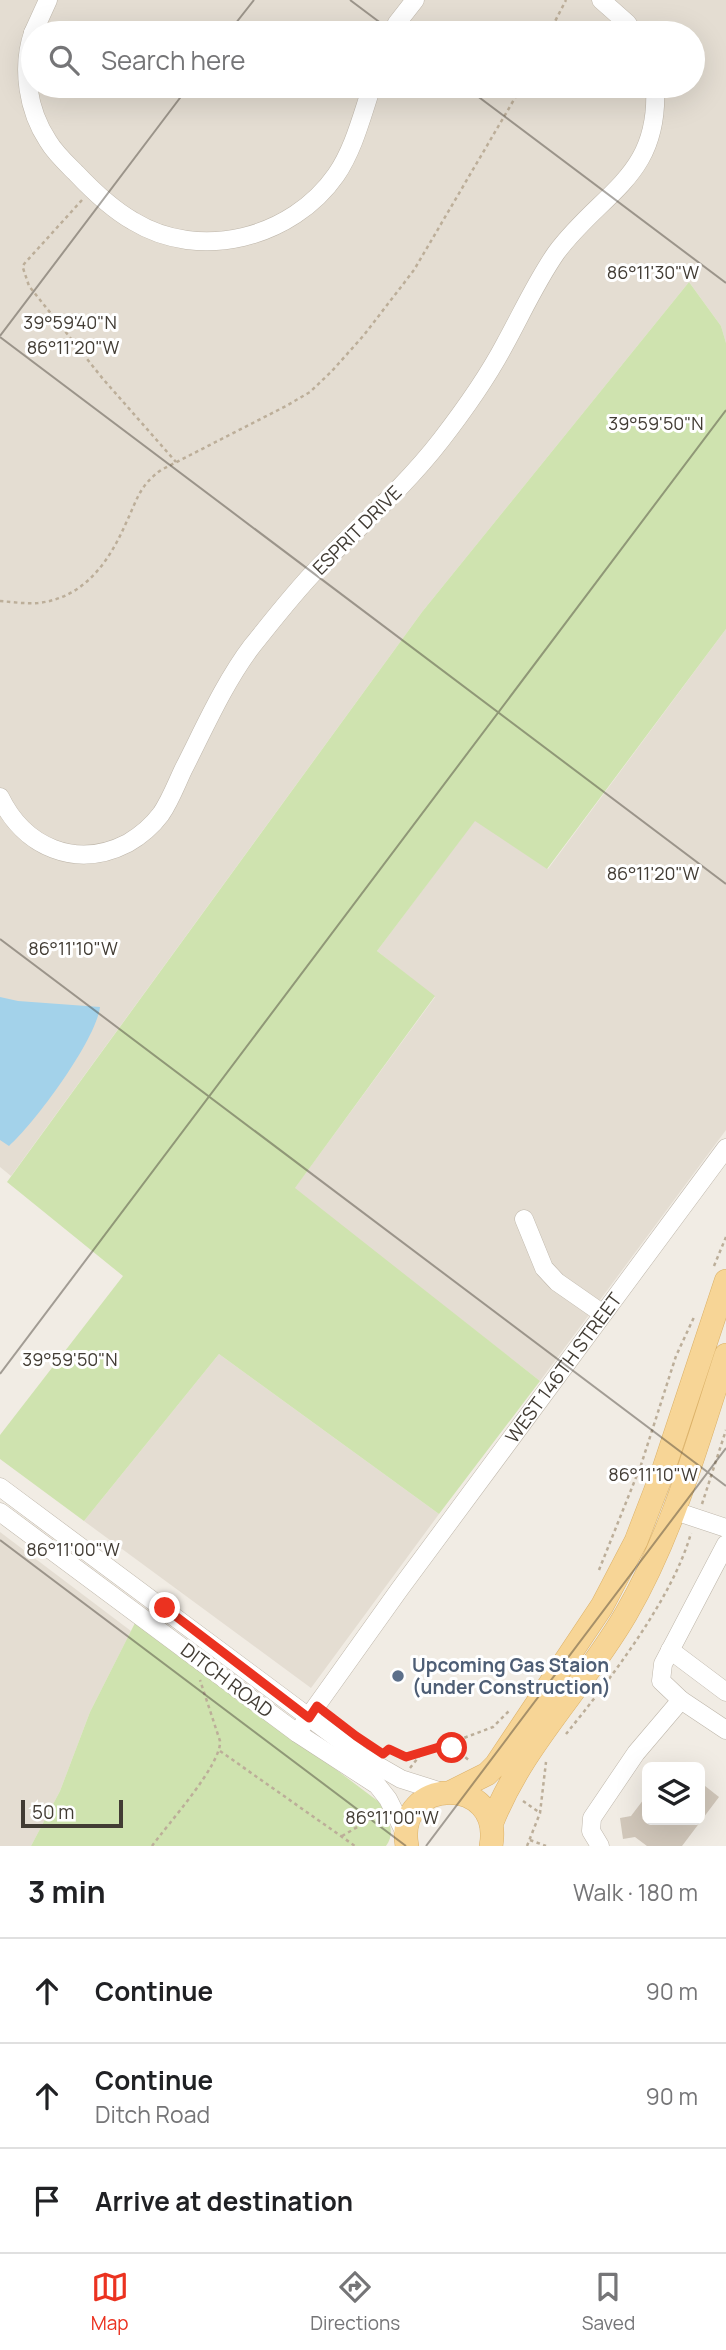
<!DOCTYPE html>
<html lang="en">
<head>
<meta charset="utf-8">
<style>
	:root { --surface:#fff; --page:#f2f2f2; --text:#202124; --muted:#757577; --line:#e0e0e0; --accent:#eb3220 }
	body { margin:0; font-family:Manrope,sans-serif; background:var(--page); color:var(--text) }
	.controls { position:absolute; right:21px; bottom:21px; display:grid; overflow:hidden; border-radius:10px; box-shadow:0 7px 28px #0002 }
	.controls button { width:63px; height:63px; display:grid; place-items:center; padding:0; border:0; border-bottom:2px solid var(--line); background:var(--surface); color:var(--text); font:35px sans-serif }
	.scale { position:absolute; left:21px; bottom:18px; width:102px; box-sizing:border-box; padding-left:7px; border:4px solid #423c34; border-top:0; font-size:19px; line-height:24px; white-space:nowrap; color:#423c34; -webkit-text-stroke:5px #fff; paint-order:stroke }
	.stop { position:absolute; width:21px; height:21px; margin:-16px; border:5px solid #eb3220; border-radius:50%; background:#fff }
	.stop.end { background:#eb3220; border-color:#fff; box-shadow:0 2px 7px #0008 }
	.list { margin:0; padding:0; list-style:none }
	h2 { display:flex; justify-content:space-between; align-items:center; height:91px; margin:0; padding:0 28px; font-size:30px }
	h2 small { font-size:23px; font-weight:400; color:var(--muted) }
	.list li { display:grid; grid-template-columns:46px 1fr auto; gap:21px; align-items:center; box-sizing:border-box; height:105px; padding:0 28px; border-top:2px solid var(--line) }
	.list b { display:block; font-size:26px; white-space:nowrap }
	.list p { margin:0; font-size:23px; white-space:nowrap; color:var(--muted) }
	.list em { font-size:23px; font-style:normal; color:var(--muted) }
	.icon { flex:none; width:38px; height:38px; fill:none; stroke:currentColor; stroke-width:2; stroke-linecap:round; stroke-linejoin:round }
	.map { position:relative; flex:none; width:726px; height:1846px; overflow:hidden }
	.search { position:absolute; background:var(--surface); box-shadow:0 7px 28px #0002; left:21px; right:21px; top:21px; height:77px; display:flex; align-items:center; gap:18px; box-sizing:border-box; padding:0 24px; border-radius:38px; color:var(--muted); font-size:26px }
	.sheet { height:406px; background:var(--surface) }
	nav { display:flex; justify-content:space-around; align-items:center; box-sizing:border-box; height:98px; border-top:2px solid var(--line); background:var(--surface); font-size:19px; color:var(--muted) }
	nav a { display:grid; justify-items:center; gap:4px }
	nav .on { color:var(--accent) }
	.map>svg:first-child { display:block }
</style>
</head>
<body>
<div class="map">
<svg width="726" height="1846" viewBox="0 0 726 1846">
	<rect width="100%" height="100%" fill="#f1ece4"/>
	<path fill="#e4ddd2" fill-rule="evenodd" d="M 0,0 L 726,0 L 726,343 L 721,326 L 689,282 L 422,612 L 11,1176 L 0,1167 ZM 33,33 L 693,33 L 693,86 L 33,86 Z
		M 726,629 L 726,1130 L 540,1381 L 294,1189 L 435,997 L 377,951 L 475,820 L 548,869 Z
		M 219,1354 L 439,1514 L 311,1688 L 84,1521 Z
		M 0,1532 L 131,1631 L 90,1712 L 60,1791 L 31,1846 L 0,1846 Z"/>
	<path fill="#cfe3af" d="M 689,282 L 721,326 L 726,343 L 726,629 L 547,869 L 475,821 L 377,951 L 435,996 L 295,1188 L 540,1381 L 439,1514 L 219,1354 L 84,1521 L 0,1459 L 0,1435 L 123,1276 L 7,1182 L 422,612 Z
		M 137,1619 L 379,1802 C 387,1817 397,1831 386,1846 L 31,1846 L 60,1791 L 90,1712 Z"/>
	<path fill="#a3d2ea" d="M 0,997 L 18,1001 L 100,1007 C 96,1040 35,1123 9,1146 L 0,1140 Z"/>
	<path fill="#d1c7ba" d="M 700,1782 L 719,1797 L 682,1846 L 647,1846 L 635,1837 L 623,1839 L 620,1818 L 631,1816 L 647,1795 L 647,1820 L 700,1820 Z"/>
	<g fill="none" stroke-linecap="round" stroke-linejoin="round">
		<defs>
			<g id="minor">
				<path d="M 601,0 L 627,23 L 634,33"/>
				<path d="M 33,33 C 21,68 28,111 48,141 C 55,153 66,163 76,173 C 93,191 112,209 133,221 C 200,262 292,238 336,175 C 354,149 362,115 372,86"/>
				<path d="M 33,33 L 48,0"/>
				<path d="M 392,33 L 397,23 L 415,0"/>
				<path d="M 0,797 C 24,847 76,870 128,843 C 140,836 152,826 161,814 C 170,801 176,785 183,770 C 204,729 224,683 252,646 C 273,620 293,594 316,570 C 358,527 404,488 441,440 C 465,409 487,378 505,344 C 522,313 536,282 556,253 C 602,191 660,177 655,86"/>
				<path d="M 524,1219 L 544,1268 L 557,1282 L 603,1314"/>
				<path d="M 0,1487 L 361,1756 L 401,1779 L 442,1792"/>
				<path d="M 675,1511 L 726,1528"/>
				<path d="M 0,1512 L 297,1733 L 377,1785 L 388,1799 L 406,1835"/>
				<path d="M 670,1650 L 726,1692"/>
				<path d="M 681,1700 L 661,1681 L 663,1664 L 726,1544"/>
				<path id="s1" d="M 297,1733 L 399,1590 L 726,1148"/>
				<path d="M 600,1846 L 591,1831 L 592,1818 L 636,1753 L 681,1700 L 726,1730"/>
			</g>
			<path id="major" d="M 451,1792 L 487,1774 L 496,1765 L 602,1606 L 636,1541 L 663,1471 L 726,1281
				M 491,1825 C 522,1745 583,1688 626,1614 C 673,1533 697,1443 726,1355
				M 407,1846 C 394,1776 504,1774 491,1846"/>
		</defs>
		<use href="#minor" stroke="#beb6aa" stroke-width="19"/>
		<use href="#major" stroke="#dbb168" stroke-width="24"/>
		<path stroke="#bcae99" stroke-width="2.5" stroke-dasharray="3.5 3.5" stroke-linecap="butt" d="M 549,33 L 566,0
			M 82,200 L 24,264 L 23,268 L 29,286 L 103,379 L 176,462
			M 0,601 C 12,602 26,604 38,603 C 84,598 109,562 126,523 C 137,500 139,486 161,470 L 286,406 L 310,392 L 332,371 L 364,335 L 414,270 L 522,86
			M 714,1266 L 726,1237
			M 702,1504 L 726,1430
			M 599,1570 L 641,1465 L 676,1356 L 695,1315
			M 566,1734 C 609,1681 673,1598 691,1533
			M 449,1744 L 470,1761
			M 220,1751 L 355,1846
			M 386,1751 L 389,1749 L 406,1757 L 421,1754 L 493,1727 L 509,1711
			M 410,1768 L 421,1754
			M 523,1801 L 540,1813
			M 342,1836 L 366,1822 L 377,1812
			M 530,1840 L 546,1846
			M 152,1846 C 167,1825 222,1764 220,1741 L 200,1680
			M 527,1846 L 540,1813 L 546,1762"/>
		<use href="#minor" stroke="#fff" stroke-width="18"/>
		<use href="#major" stroke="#f7d596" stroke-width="23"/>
	</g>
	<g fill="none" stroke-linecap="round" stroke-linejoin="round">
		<path stroke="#eb3220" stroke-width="9" d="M 165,1608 L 309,1718 L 317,1706 L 356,1736 L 383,1754 L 389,1749 L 406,1757 L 449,1744 L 452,1748"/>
	</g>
	<path fill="none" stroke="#423c34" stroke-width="2" stroke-opacity="0.45" d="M 350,0 L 394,33M 228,33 L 254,0M 464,86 L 726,283M 0,336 L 189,86M 0,337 L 726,884M 0,939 L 726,1486M 0,1374 L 726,410M 0,1540 L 406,1846M 426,1846 L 726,1448"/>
	<circle fill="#5c6f8a" stroke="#fff" stroke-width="2.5" cx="398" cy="1676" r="7"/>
	<g text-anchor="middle" stroke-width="6" stroke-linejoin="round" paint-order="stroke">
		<g font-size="19" fill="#423c34" stroke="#fff">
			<text transform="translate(357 530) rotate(-45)" y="7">ESPRIT DRIVE</text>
			<text dy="7" stroke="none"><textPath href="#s1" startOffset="452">WEST 146TH STREET</textPath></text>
			<text transform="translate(227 1680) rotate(37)" y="7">DITCH ROAD</text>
		</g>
		<g font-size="19" font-weight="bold" fill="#4e5e75" stroke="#fff" text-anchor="start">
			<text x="412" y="1672">Upcoming Gas Staion<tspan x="412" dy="22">(under Construction)</tspan></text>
		</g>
	</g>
	<g font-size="18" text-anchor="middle" fill="#423c34" stroke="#fff" stroke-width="6" stroke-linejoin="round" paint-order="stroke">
		<text x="653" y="279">86°11'30"W</text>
		<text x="70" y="329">39°59'40"N</text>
		<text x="73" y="354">86°11'20"W</text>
		<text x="656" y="430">39°59'50"N</text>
		<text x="653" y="880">86°11'20"W</text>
		<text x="73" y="955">86°11'10"W</text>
		<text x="70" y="1366">39°59'50"N</text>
		<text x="653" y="1481">86°11'10"W</text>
		<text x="73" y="1556">86°11'00"W</text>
		<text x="392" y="1824">86°11'00"W</text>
	</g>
</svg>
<div class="controls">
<button><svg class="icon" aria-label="layers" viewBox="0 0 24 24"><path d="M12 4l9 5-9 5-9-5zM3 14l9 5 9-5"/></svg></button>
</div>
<div class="scale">50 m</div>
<div class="stop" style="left:452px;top:1748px"></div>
<div class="stop end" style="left:165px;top:1608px"></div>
<div class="search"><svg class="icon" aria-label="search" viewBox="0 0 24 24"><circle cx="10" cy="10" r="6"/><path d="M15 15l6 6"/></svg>Search here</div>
</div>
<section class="sheet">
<h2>3 min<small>Walk · 180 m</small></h2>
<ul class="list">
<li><svg class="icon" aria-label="ahead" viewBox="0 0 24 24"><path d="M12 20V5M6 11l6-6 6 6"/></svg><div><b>Continue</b></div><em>90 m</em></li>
<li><svg class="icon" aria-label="ahead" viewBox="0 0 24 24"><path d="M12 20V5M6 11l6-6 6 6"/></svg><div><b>Continue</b><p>Ditch Road</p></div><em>90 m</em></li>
<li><svg class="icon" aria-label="arrive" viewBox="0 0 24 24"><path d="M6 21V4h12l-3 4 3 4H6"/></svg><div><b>Arrive at destination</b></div></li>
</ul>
</section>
<nav>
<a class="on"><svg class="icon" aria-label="map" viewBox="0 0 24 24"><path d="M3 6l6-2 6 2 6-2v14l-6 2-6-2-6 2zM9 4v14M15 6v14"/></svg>Map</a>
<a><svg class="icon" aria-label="directions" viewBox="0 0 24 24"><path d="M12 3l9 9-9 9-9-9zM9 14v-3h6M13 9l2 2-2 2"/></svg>Directions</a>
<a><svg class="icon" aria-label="saved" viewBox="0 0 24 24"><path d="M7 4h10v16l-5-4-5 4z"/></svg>Saved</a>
</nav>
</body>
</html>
